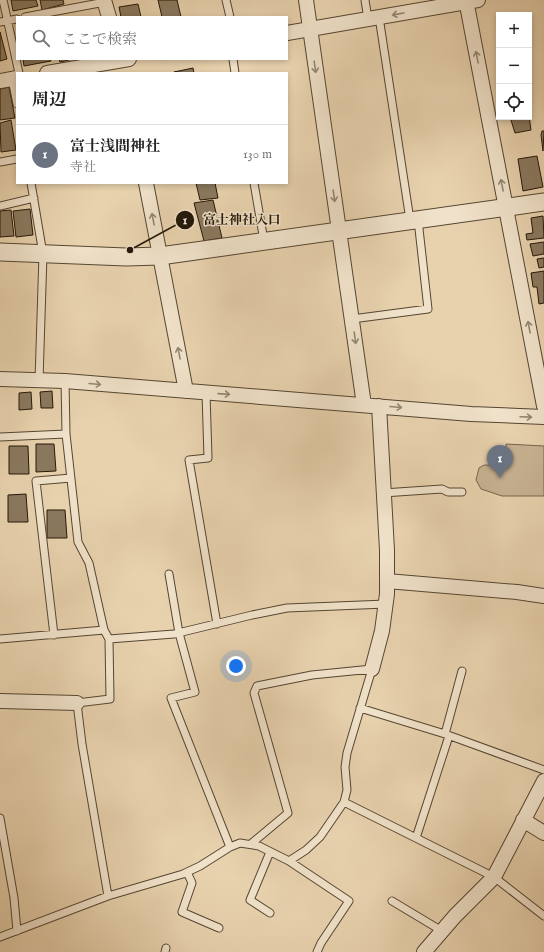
<!DOCTYPE html>
<html lang="ja">
<head>
<meta charset="utf-8">
<style>
	:root { --surface:#fff; --page:#f6f6f6; --text:#222; --muted:#767676; --line:#e0e0e0; --accent:#111827 }
	body { margin:0; font-family:"IM FELL English","Noto Serif JP",serif; background:var(--page); color:var(--text) }
	.controls { position:absolute; right:12px; top:12px; display:grid; overflow:hidden; border-radius:0px; box-shadow:0 2px 6px #0003 }
	.controls button { width:36px; height:36px; display:grid; place-items:center; padding:0; border:0; border-bottom:1px solid var(--line); background:var(--surface); color:var(--text); font:20px sans-serif }
	.you { position:absolute; left:236px; top:666px; width:14px; height:14px; margin:-10px; border:3px solid #fff; border-radius:50%; background:#1a73e8; box-shadow:0 0 0 6px #1a73e833 }
	.badge { display:grid; place-items:center; width:26px; height:26px; border-radius:50%; background:var(--accent); color:#fff; font-size:13px; font-weight:700 }
	.pin { position:absolute; translate:-50% -33px; filter:drop-shadow(0 1px 2px #0008) }
	.pin::after { content:''; position:absolute; top:21px; width:14px; height:12px; background:inherit; clip-path:polygon(0 0,100% 0,50% 100%) }
	.list { margin:0; padding:0; list-style:none }
	h2 { display:flex; justify-content:space-between; align-items:center; height:52px; margin:0; padding:0 16px; font-size:17px }
	h2 small { font-size:13px; font-weight:400; color:var(--muted) }
	.list li { display:grid; grid-template-columns:26px 1fr auto; gap:12px; align-items:center; box-sizing:border-box; height:60px; padding:0 16px; border-top:1px solid var(--line) }
	.list b { display:block; font-size:15px; white-space:nowrap }
	.list p { margin:0; font-size:13px; white-space:nowrap; color:var(--muted) }
	.list em { font-size:13px; font-style:normal; color:var(--muted) }
	.icon { flex:none; width:22px; height:22px; fill:none; stroke:currentColor; stroke-width:2; stroke-linecap:round; stroke-linejoin:round }
	.map { position:relative; flex:none; width:544px; height:952px; overflow:hidden }
	.search { position:absolute; background:var(--surface); box-shadow:0 2px 6px #0003; left:16px; top:16px; width:272px; height:44px; display:flex; align-items:center; gap:10px; box-sizing:border-box; padding:0 14px; border-radius:0px; color:var(--muted); font-size:15px }
	.panel { position:absolute; background:var(--surface); box-shadow:0 2px 6px #0003; left:16px; top:72px; width:272px; height:112px; border-radius:0px }
	.map>svg:first-child { display:block }
</style>
</head>
<body>
<div class="map">
<svg width="544" height="952" viewBox="0 0 544 952">
	<rect width="100%" height="100%" fill="#e8d2ae"/>
	<filter id="stains"><feTurbulence type="fractalNoise" baseFrequency=".005" numOctaves="4"/><feColorMatrix values="0 0 0 0 .2 0 0 0 0 .09 0 0 0 0 .02 0 0 0 .5 -.17"/></filter>
	<radialGradient id="worn" r=".72"><stop offset=".6" stop-color="#630" stop-opacity="0"/><stop offset="1" stop-color="#630" stop-opacity=".3"/></radialGradient>
	<path fill="#c7b292" stroke="#76654e" d="M 506,444 L 544,446 L 544,496 L 502,496 L 481,489 L 476,480 L 479,468 L 484,465 L 506,466 Z"/>
	<path fill="#8a795f" stroke="#241809" d="M 11,0 L 36,0 L 38,6 L 13,11 Z
		M 40,0 L 63,0 L 64,4 L 42,10 Z
		M 158,0 L 177,0 L 181,17 L 162,17 Z
		M 138,4 L 141,17 L 121,17 L 119,7 Z
		M 0,32 L 7,59 L 0,61 Z
		M 23,59 L 50,59 L 51,61 L 24,66 Z
		M 59,59 L 73,59 L 60,62 Z
		M 193,68 L 194,73 L 174,72 Z
		M 9,87 L 15,118 L 0,120 L 0,89 Z
		M 529,116 L 531,130 L 515,133 L 510,117 Z
		M 11,120 L 16,150 L 1,152 L 0,123 Z
		M 542,131 L 544,131 L 543,151 L 541,135 Z
		M 537,156 L 543,187 L 523,191 L 518,159 Z
		M 196,183 L 215,183 L 218,198 L 200,200 Z
		M 213,200 L 222,238 L 204,241 L 194,203 Z
		M 30,209 L 33,235 L 16,237 L 13,211 Z
		M 11,210 L 14,236 L 0,237 L 0,211 Z
		M 543,216 L 544,238 L 527,240 L 526,234 L 533,233 L 531,218 Z
		M 544,242 L 544,254 L 533,256 L 530,244 Z
		M 544,258 L 544,267 L 539,268 L 537,259 Z
		M 544,271 L 544,303 L 539,304 L 537,287 L 533,287 L 531,273 Z
		M 52,391 L 53,408 L 41,408 L 40,392 Z
		M 31,392 L 32,409 L 19,410 L 19,393 Z
		M 36,444 L 54,444 L 56,471 L 36,472 Z
		M 9,446 L 28,446 L 29,474 L 9,474 Z
		M 26,494 L 28,522 L 8,522 L 8,495 Z
		M 47,510 L 65,510 L 67,538 L 47,538 Z"/>
	<g fill="none" stroke-linecap="round" stroke-linejoin="round">
		<defs>
			<path id="service" d="M 3,0 L 19,73
				M 226,0 L 230,17
				M 365,0 L 368,19
				M 25,17 L 105,2
				M 379,17 L 410,220
				M 0,22 L 17,19
				M 233,59 L 235,73
				M 12,79 L 17,104
				M 0,162 L 17,159
				M 31,183 L 43,254 L 39,380
				M 254,183 L 264,241
				M 0,206 L 34,198
				M 352,319 L 428,309 L 418,220
				M 65,381 L 66,434 L 78,542 L 89,563 L 104,630
				M 206,393 L 208,458 L 189,460 L 217,624
				M 0,437 L 66,434
				M 383,493 L 442,489 L 448,492 L 462,492
				M 169,574 L 179,633 L 195,692 L 171,698 L 230,847
				M 54,635 L 36,481 L 71,478
				M 0,639 L 104,630 L 109,639 L 110,699 L 77,703 L 82,744 L 108,896
				M 109,639 L 174,634 L 252,615 L 287,608 L 386,604
				M 360,708 L 445,734 L 544,770
				M 445,734 L 462,671
				M 344,802 L 494,877 L 544,916
				M 0,818 L 14,898 L 17,931
				M 416,838 L 449,736
				M 252,843 L 288,813 L 254,693 L 257,686 L 312,675 L 372,669 L 347,753 L 345,767 L 347,790 L 344,802 L 320,837 L 306,850 L 289,861
				M 187,872 L 192,883 L 182,912 L 219,928
				M 392,901 L 442,931
				M 270,913 L 250,900 L 270,852
				M 0,937 L 108,896 L 183,874 L 200,866 L 230,847 L 240,843 L 259,846 L 289,861 L 349,901 L 321,943 L 317,952
				M 165,952 L 166,948"/>
			<path id="minor" d="M 104,0 L 109,17
				M 306,0 L 364,405
				M 466,0 L 544,406
				M 287,33 L 478,0
				M 47,73 L 129,59
				M 0,81 L 17,78
				M 146,183 L 186,391
				M 0,379 L 65,381 L 471,414 L 544,417
				M 387,581 L 517,592 L 544,596
				M 372,669 L 382,631 L 387,594 L 387,550 L 379,406
				M 0,701 L 77,703
				M 523,820 L 544,833
				M 424,952 L 455,916 L 494,877 L 544,781"/>
			<path id="tertiary" d="M 0,252 L 126,257 L 160,256 L 544,202"/>
		</defs>
		<use href="#service" stroke="#554632" stroke-width="9"/>
		<use href="#minor" stroke="#554632" stroke-width="16"/>
		<use href="#tertiary" stroke="#554632" stroke-width="19"/>
		<use href="#service" stroke="#f0e2ca" stroke-width="7"/>
		<use href="#minor" stroke="#f0e2ca" stroke-width="14"/>
		<use href="#tertiary" stroke="#f0e2ca" stroke-width="17"/>
	</g>
	<defs><path id="oneway-shaft" d="M-6 0H5M1.5-3L5.5 0L1.5 3" fill="none" stroke-width="1.6" stroke-linecap="round" stroke-linejoin="round"/></defs>
	<g stroke="#948773">
		<use href="#oneway-shaft" transform="translate(398 14) rotate(170)"/>
		<use href="#oneway-shaft" transform="translate(477 57) rotate(-101)"/>
		<use href="#oneway-shaft" transform="translate(315 67) rotate(82)"/>
		<use href="#oneway-shaft" transform="translate(502 185) rotate(-101)"/>
		<use href="#oneway-shaft" transform="translate(334 196) rotate(82)"/>
		<use href="#oneway-shaft" transform="translate(153 219) rotate(-101)"/>
		<use href="#oneway-shaft" transform="translate(529 327) rotate(-101)"/>
		<use href="#oneway-shaft" transform="translate(355 338) rotate(82)"/>
		<use href="#oneway-shaft" transform="translate(179 353) rotate(-101)"/>
		<use href="#oneway-shaft" transform="translate(95 384) rotate(5)"/>
		<use href="#oneway-shaft" transform="translate(224 394) rotate(4)"/>
		<use href="#oneway-shaft" transform="translate(396 407) rotate(5)"/>
		<use href="#oneway-shaft" transform="translate(526 417) rotate(2)"/>
	</g>
	<path fill="none" stroke="#241809" stroke-width="1.5" d="M130 250L185 220"/>
	<g fill="#241809" stroke="#f0e2ca" stroke-width="1.5">
		<circle cx="130" cy="250" r="4"/>
		<circle cx="185" cy="220" r="10"/>
	</g>
	<g font-size="12" text-anchor="middle" font-weight="bold" fill="#fff">
		<text x="185" y="224">1</text>
	</g>
	<g font-size="13" text-anchor="middle" font-weight="bold" fill="#241809" stroke="#f0e2ca" stroke-width="3" stroke-linejoin="round" paint-order="stroke">
		<text x="242" y="224">富士神社入口</text>
	</g>
	<rect width="100%" height="100%" filter="url(#stains)"/>
	<rect width="100%" height="100%" fill="url(#worn)"/>
</svg>
<div class="controls">
<button>+</button>
<button>−</button>
<button><svg class="icon" aria-label="locate" viewBox="0 0 24 24"><circle cx="12" cy="12" r="6"/><path d="M12 2v4M12 18v4M2 12h4M18 12h4"/></svg></button>
</div>
<div class="you"></div>
<div class="pin badge" style="left:500px;top:478px;background:#6b7280">1</div>
<div class="search"><svg class="icon" aria-label="search" viewBox="0 0 24 24"><circle cx="10" cy="10" r="6"/><path d="M15 15l6 6"/></svg>ここで検索</div>
<section class="panel">
<h2>周辺<small></small></h2>
<ul class="list">
<li><span class="badge" style="background:#6b7280">1</span><div><b>富士浅間神社</b><p>寺社</p></div><em>130 m</em></li>
</ul>
</section>
</div>
</body>
</html>
